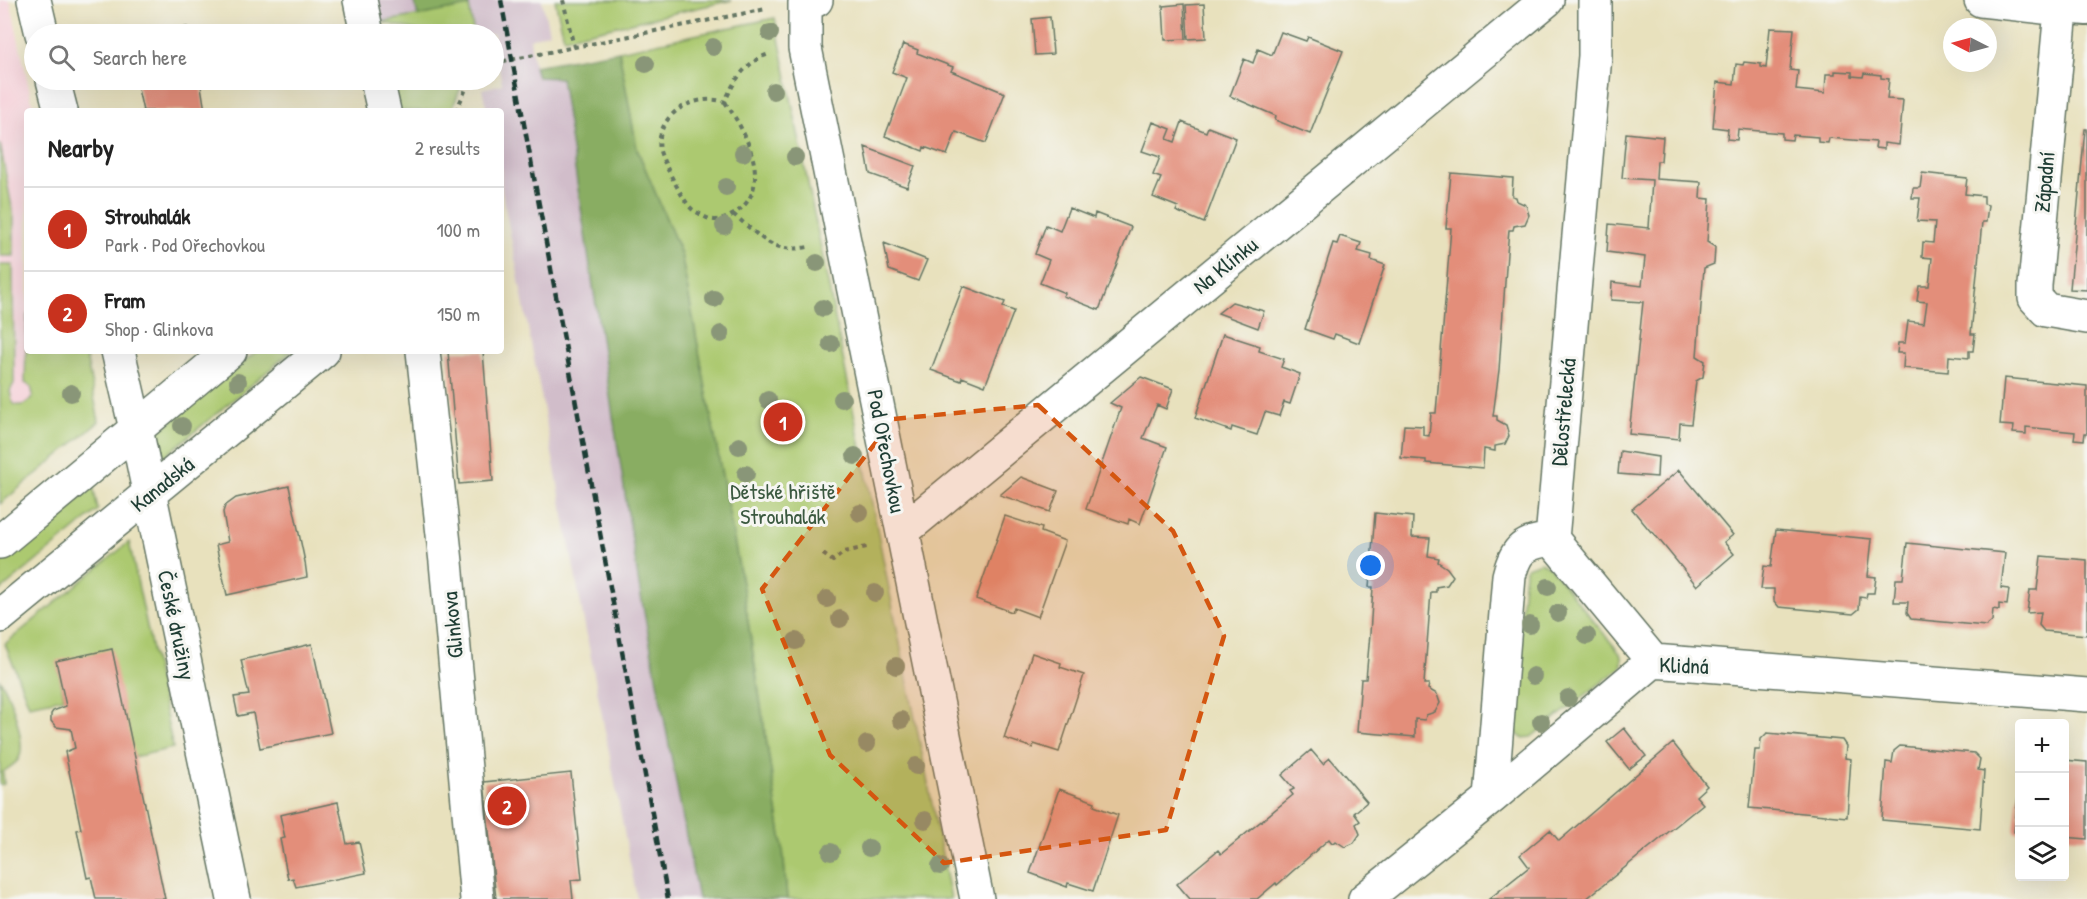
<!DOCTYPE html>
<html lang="en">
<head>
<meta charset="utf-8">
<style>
	:root { --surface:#fff; --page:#f2f2f2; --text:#222; --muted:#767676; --line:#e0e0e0; --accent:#c8321e }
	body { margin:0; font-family:"Patrick Hand",sans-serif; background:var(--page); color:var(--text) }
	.controls { position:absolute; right:18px; bottom:18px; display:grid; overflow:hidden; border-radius:6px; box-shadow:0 6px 24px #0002 }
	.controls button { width:54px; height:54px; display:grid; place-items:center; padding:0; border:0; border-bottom:2px solid var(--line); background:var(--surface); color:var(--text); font:30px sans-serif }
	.compass { position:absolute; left:1943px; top:18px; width:54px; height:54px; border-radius:50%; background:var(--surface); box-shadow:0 6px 24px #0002; rotate:276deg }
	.you { position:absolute; left:1371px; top:566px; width:21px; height:21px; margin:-15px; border:4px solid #fff; border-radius:50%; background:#1a73e8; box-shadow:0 0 0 9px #1a73e833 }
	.badge { display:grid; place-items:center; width:39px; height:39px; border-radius:50%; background:var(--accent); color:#fff; font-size:20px; font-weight:700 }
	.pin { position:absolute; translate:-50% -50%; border:3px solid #fff; box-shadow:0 2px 6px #0006 }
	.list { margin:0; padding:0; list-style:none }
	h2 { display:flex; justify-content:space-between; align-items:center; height:78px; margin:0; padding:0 24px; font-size:26px }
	h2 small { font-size:20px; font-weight:400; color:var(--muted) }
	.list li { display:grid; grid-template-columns:39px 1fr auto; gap:18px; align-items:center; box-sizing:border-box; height:84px; padding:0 24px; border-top:2px solid var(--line) }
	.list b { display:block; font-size:22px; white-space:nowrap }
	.list p { margin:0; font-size:20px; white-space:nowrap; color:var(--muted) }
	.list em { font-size:20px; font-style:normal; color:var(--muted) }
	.icon { flex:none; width:33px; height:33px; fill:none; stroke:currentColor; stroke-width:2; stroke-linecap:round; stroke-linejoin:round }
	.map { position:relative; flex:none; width:2087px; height:899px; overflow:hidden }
	.search { position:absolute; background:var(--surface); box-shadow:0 6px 24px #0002; left:24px; top:24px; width:480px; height:66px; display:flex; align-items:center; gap:15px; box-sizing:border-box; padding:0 21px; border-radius:33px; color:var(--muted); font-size:22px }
	.panel { position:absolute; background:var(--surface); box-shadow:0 6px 24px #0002; left:24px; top:108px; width:480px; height:246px; border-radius:6px }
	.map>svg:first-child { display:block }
</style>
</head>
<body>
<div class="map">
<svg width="2087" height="899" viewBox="0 0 2087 899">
	<rect width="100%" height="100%" fill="#f6f6f2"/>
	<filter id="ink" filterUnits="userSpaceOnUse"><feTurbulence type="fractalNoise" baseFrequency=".0167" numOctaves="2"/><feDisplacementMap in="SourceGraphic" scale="12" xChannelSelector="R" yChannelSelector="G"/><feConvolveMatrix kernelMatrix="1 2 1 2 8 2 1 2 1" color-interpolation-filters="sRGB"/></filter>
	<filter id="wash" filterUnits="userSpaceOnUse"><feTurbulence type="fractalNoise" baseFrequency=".008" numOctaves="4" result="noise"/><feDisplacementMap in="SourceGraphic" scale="24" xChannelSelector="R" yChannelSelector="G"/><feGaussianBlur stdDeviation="1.35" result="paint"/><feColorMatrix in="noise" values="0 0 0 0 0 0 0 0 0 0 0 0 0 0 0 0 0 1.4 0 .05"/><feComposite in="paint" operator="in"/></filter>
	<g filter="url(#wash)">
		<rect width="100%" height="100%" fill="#e8e1bd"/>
		<path fill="#f6cfd8" d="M 0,0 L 10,0 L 34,111 L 27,111 L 27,351 L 85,351 L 99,422 L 0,504 Z"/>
		<path fill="#d1bdca" d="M 376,0 L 414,0 L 418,16 L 382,22 Z
			M 468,0 L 542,0 L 549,32 L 530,39 L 534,66 L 537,77 L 561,78 L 639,585 L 698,899 L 637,899 L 501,186 L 501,111 L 487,111 L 482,89 L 502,84 L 495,46 L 494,46 L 494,34 L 474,34 Z"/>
		<path fill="#acc970" stroke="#668352" stroke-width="1.5" d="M 555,0 L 732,0 L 564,38 Z
			M 469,6 L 474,34 L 431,34 L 382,22 Z
			M 775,18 L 951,899 L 787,899 L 783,849 L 743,589 L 681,254 L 637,149 L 619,51 Z
			M 385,80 L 464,80 L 451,111 L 391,111 Z
			M 0,144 L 14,218 L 14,256 L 0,256 Z
			M 0,265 L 13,265 L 14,383 L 10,391 L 12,401 L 15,405 C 24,406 29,404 33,395 L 31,386 L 25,383 L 27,314 L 27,351 L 85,351 L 99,422 L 0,504 Z
			M 257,351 L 292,351 L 165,456 L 158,457 L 153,436 Z
			M 93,486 L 98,510 L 0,591 L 0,563 Z
			M 129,542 L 173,748 L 134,757 L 57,661 L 64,698 L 29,705 L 5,644 Z
			M 1540,562 L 1550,567 L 1622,656 L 1622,664 L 1620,668 L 1531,737 L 1522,738 L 1514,731 L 1511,720 L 1525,572 L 1527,567 Z
			M 0,680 C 10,693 28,746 18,760 C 14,765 7,769 3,772 L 4,784 L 0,785 Z"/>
		<path fill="#89ad62" stroke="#54754b" stroke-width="1.5" d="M 414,0 L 468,0 L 469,6 L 418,16 Z
			M 619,51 L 637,149 L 681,254 L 743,589 L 783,849 L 787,899 L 698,899 L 639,585 L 561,78 L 537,77 L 534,66 Z"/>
		<g id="blocks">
			<path fill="#e38e7a" d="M 1184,4 L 1186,39 L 1165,40 L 1163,6 Z
				M 1204,4 L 1206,38 L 1188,39 L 1186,5 Z
				M 1050,17 L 1053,54 L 1035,55 L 1032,19 Z
				M 187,27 L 188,34 L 158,34 Z
				M 1770,28 L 1794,29 L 1790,70 L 1798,71 L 1796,90 L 1825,93 L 1826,74 L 1835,74 L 1835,71 L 1852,72 L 1852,76 L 1863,77 L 1864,73 L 1881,75 L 1881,78 L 1889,79 L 1887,99 L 1903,100 L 1899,145 L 1884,143 L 1884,149 L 1875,148 L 1876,142 L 1829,138 L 1828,143 L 1818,142 L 1818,137 L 1793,135 L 1792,140 L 1782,139 L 1782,133 L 1738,129 L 1737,140 L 1727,139 L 1728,129 L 1713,127 L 1717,82 L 1734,84 L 1736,64 L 1743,65 L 1744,62 L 1761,64 L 1761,67 L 1766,68 Z
				M 1281,32 L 1306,41 L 1308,37 L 1343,51 L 1310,134 L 1275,120 L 1276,116 L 1230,96 L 1244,59 L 1253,63 L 1258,49 L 1272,55 Z
				M 903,44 L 918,50 L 917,53 L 953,67 L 951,71 L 1005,93 L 986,143 L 956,132 L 947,155 L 924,147 L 923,151 L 885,136 L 907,78 L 892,72 Z
				M 136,80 L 200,80 L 205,111 L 143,111 Z
				M 1153,122 L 1171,129 L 1167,139 L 1175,142 L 1182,122 L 1206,132 L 1208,127 L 1236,138 L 1204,223 L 1176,211 L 1178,207 L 1153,197 L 1161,178 L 1153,175 L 1160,157 L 1142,151 Z
				M 2085,129 L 2087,129 L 2087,290 L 2070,289 Z
				M 1626,133 L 1663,137 L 1661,161 L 1657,161 L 1656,179 L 1701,182 L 1700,198 L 1710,199 L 1707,242 L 1715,247 L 1714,264 L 1704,268 L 1697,356 L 1705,361 L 1703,377 L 1696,381 L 1691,424 L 1680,423 L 1679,439 L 1629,434 L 1643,302 L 1611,300 L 1612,282 L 1642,286 L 1645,257 L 1607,252 L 1609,224 L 1649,228 L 1652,180 L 1622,178 Z
				M 865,147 L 915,166 L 907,187 L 870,174 Z
				M 1451,173 L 1513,178 L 1512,196 L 1516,197 L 1517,201 L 1526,205 L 1529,215 L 1525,224 L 1514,226 L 1513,230 L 1509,230 L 1507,253 L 1499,370 L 1493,416 L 1497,416 L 1497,420 L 1506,425 L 1509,436 L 1505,444 L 1495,446 L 1495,451 L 1484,449 L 1483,468 L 1426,463 L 1426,460 L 1401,458 L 1404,425 L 1423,426 L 1423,435 L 1429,436 L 1431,413 L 1436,413 L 1451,228 L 1446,228 Z
				M 1922,173 L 1967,178 L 1965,194 L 1984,196 L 1984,204 L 1988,205 L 1986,222 L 1982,222 L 1971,334 L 1975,334 L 1973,351 L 1969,351 L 1969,358 L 1949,356 L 1948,372 L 1903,368 L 1904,353 L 1897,353 L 1898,343 L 1905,343 L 1908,321 L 1924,323 L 1927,302 L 1917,301 L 1919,286 L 1929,286 L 1932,258 L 1922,257 L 1923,242 L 1933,243 L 1935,222 L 1917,221 L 1920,198 L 1912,198 L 1913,188 L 1920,188 Z
				M 1069,208 L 1094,218 L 1095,213 L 1131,227 L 1099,310 L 1063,296 L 1065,293 L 1040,283 L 1049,260 L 1035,254 L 1041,238 L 1046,225 L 1060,231 Z
				M 1340,236 L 1361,243 L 1358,251 L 1372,255 L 1371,260 L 1385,265 L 1359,343 L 1335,334 L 1333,339 L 1305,329 L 1333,243 L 1337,244 Z
				M 884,243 L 927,260 L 918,281 L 889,270 Z
				M 963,286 L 1005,302 L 1003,307 L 1014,311 L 985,386 L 962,377 L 961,381 L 931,370 Z
				M 1232,302 L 1264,311 L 1258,328 L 1218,313 Z
				M 1223,334 L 1260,346 L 1259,351 L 1284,359 L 1281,367 L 1300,374 L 1290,404 L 1284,402 L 1279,416 L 1265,412 L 1257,435 L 1232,427 L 1231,431 L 1195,418 Z
				M 448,351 L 483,351 L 493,481 L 459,484 Z
				M 1141,377 L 1173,389 L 1166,409 L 1157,405 L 1143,438 L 1167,447 L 1140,524 L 1129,519 L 1128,524 L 1086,509 L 1121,408 L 1110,403 Z
				M 2004,378 L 2087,386 L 2087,433 L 2085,433 L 2084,440 L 2074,439 L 2075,432 L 2026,427 L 2026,434 L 2013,433 L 2014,426 L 2000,425 Z
				M 1620,451 L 1658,457 L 1657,477 L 1618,474 Z
				M 1679,470 L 1733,535 L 1724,542 L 1734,554 L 1697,586 L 1652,531 L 1651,532 L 1632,509 Z
				M 1021,477 L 1058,491 L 1050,512 L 1000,495 Z
				M 289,486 L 305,562 L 307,577 L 227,595 L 216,545 L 228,542 L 223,512 L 225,506 L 236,498 Z
				M 1375,513 L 1413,517 L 1412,537 L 1430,538 L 1428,556 L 1439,558 L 1438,562 L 1447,568 L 1453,576 L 1447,585 L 1436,587 L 1436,592 L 1431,592 L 1424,684 L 1429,684 L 1428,689 L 1437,694 L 1440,703 L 1435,712 L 1426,715 L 1425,720 L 1415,719 L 1415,737 L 1357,732 L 1361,679 L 1366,679 L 1370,634 L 1373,587 L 1369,587 Z
				M 1005,516 L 1042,528 L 1041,532 L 1065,541 L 1038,617 L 1014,608 L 1012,612 L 976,599 Z
				M 1776,530 L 1872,539 L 1868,576 L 1876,577 L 1874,593 L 1867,593 L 1866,598 L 1860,597 L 1859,609 L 1853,614 L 1779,607 L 1774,601 L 1774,589 L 1761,589 L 1764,566 L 1771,567 Z
				M 1907,543 L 2005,553 L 2001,588 L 2009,589 L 2007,605 L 1999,604 L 1999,610 L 1993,609 L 1992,621 L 1986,626 L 1911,619 L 1907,613 L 1908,602 L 1894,602 L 1896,579 L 1903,579 Z
				M 2041,556 L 2087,560 L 2087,635 L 2044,631 L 2039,625 L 2041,612 L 2027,613 L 2030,590 L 2037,590 Z
				M 312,644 L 331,733 L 260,748 L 253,713 L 238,716 L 234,697 L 249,695 L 241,660 Z
				M 112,649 L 151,833 L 165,899 L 96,899 L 91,877 L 87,878 L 77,830 L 81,829 L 65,752 L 75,748 L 71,729 L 56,727 L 51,721 L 51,714 L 53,711 L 66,706 L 56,661 Z
				M 1032,653 L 1061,663 L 1060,667 L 1084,675 L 1059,752 L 1034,744 L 1033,748 L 1004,738 Z
				M 1624,728 L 1646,756 L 1629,769 L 1607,742 Z
				M 1767,733 L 1842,740 L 1846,746 L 1845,758 L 1851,759 L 1847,817 L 1749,808 L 1755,750 L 1760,750 L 1761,739 Z
				M 1673,743 L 1707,786 L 1696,796 L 1703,804 L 1586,899 L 1489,899 L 1529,867 L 1520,855 L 1550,830 L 1559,841 Z
				M 1900,746 L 1974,753 L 1980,759 L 1978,770 L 1984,771 L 1980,829 L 1882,820 L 1886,762 L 1892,763 L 1894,751 Z
				M 1311,750 L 1323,764 L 1330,758 L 1367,802 L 1354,813 L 1360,821 L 1356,824 L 1360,834 L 1354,843 L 1345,847 L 1336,841 L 1332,843 L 1329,839 L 1277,885 L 1276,883 L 1257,899 L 1190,899 L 1177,884 L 1218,850 L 1221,854 L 1293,795 L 1290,791 L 1294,789 L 1282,775 Z
				M 2064,760 L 2087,762 L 2087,839 L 2064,837 Z
				M 571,773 L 582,879 L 571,880 L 573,899 L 496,899 L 484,782 Z
				M 1059,789 L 1095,802 L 1094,806 L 1118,815 L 1093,891 L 1068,883 L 1067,887 L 1030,873 Z
				M 2018,795 L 2019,795 L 2019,833 L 2014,832 Z
				M 338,802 L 347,844 L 359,842 L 366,873 L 296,887 L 293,878 L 288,879 L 280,839 L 285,838 L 280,815 Z"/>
		</g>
	</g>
	<g filter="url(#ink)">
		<use href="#blocks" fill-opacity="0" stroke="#657664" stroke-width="1.5"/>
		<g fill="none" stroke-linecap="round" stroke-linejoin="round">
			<defs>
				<path id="pedestrian" d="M 2061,9 L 2087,11"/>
				<path id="minor" d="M 34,0 L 42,34
					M 360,0 L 367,34
					M 816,0 L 805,2 L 805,48 L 977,899
					M 1981,0 L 2061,9
					M 2062,0 L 2035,285 L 2035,298 L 2046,310 L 2087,317
					M 53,80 L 61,111
					M 377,80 L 384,111
					M 118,351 L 136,429 L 234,899
					M 423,351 L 446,562 L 477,899
					M 903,531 L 1547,0
					M 1552,539 L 1595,56 L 1595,0
					M 1552,539 L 1653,661
					M 0,542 L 230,351
					M 0,616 L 323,351
					M 1491,798 L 1509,576 C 1516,548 1524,543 1552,539
					M 1365,899 L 1491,798 L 1653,661 L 2087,695"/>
			</defs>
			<use href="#pedestrian" stroke="#657664" stroke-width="32"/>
			<use href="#minor" stroke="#657664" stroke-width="36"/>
			<path stroke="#657664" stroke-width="4" stroke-dasharray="4.5 4.5" stroke-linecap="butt" d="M 563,0 L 574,47
				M 494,63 L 766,9
				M 725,102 C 746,132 777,189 732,215 C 722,221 711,222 702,215 C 698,213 693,211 690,207 C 683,200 662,160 660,151 C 654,115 694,92 725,102 C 733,81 747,61 769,54
				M 456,111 L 470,80
				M 733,214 C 761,236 770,254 808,247
				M 823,554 L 833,561 L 844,552 L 867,547"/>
			<use href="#pedestrian" stroke="#fff" stroke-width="28"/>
			<use href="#minor" stroke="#fff" stroke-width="33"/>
			<path stroke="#1f3d34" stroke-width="4.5" stroke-dasharray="9 4.5" stroke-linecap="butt" d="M 501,0 L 668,899"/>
		</g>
		<g fill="#899678">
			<circle cx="770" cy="33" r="9"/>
			<circle cx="713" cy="47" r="9"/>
			<circle cx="646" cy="64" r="9"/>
			<circle cx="774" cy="91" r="9"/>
			<circle cx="743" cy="153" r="9"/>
			<circle cx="795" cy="157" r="9"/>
			<circle cx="726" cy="187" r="9"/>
			<circle cx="724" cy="226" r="9"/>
			<circle cx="817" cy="263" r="9"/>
			<circle cx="714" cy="299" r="9"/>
			<circle cx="823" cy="308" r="9"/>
			<circle cx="721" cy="334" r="9"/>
			<circle cx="831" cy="344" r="9"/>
			<circle cx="238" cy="382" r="9"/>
			<circle cx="71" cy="393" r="9"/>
			<circle cx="842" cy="399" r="9"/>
			<circle cx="768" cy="400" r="9"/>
			<circle cx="182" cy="426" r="9"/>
			<circle cx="739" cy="446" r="9"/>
			<circle cx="855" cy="456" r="9"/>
			<circle cx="746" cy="474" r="9"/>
			<circle cx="860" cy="513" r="9"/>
			<circle cx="1548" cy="587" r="9"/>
			<circle cx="875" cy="593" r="9"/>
			<circle cx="827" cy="599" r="9"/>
			<circle cx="1558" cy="613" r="9"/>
			<circle cx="840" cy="619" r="9"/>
			<circle cx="1530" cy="625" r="9"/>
			<circle cx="1587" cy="636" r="9"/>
			<circle cx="796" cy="641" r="9"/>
			<circle cx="896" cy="666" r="9"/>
			<circle cx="1533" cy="676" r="9"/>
			<circle cx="1568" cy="698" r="9"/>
			<circle cx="901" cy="720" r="9"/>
			<circle cx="1541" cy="722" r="9"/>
			<circle cx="867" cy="744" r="9"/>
			<circle cx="916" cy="766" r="9"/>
			<circle cx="925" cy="820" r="9"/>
			<circle cx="869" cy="848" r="9"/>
			<circle cx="831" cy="852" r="9"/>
			<circle cx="940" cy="866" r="9"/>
		</g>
	</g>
	<path fill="#d45610" fill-opacity="0.2" stroke="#d45610" stroke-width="4.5" stroke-dasharray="12 8" stroke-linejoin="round" d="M 1038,405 L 1173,531 L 1224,636 L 1166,830 L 944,863 L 830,755 L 762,589 L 894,419 Z"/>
	<g text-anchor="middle" stroke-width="6" stroke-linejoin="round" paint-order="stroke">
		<g font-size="22" fill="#1f3d34" stroke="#f6f6f2">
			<text transform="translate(2044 182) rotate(-85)" y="8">Západní</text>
			<text transform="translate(1225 265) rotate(-39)" y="8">Na Klínku</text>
			<text transform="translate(1563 412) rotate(-85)" y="8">Dělostřelecká</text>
			<text transform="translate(887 451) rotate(79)" y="8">Pod Ořechovkou</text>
			<text transform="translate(162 484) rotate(-39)" y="8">Kanadská</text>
			<text transform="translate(177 625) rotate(78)" y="8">České družiny</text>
			<text transform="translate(452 625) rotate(-95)" y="8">Glinkova</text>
			<text transform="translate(1684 665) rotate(2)" y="8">Klidná</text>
		</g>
		<g font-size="22" fill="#3b5940" stroke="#f6f6f2">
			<text x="783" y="499">Dětské hřiště<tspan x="783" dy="25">Strouhalák</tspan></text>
		</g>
	</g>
</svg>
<div class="controls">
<button>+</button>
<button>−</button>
<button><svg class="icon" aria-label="layers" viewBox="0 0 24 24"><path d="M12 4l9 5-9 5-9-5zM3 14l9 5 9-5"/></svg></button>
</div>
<svg class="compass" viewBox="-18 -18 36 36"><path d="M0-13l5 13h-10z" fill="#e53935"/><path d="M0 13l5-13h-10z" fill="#767676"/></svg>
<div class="you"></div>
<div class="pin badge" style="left:783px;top:422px">1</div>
<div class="pin badge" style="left:507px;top:806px">2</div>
<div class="search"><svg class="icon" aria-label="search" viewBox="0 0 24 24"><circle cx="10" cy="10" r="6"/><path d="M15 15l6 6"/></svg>Search here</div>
<section class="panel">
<h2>Nearby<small>2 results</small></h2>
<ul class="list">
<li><span class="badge">1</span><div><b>Strouhalák</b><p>Park · Pod Ořechovkou</p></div><em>100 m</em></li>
<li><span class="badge">2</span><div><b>Fram</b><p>Shop · Glinkova</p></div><em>150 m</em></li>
</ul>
</section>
</div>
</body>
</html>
